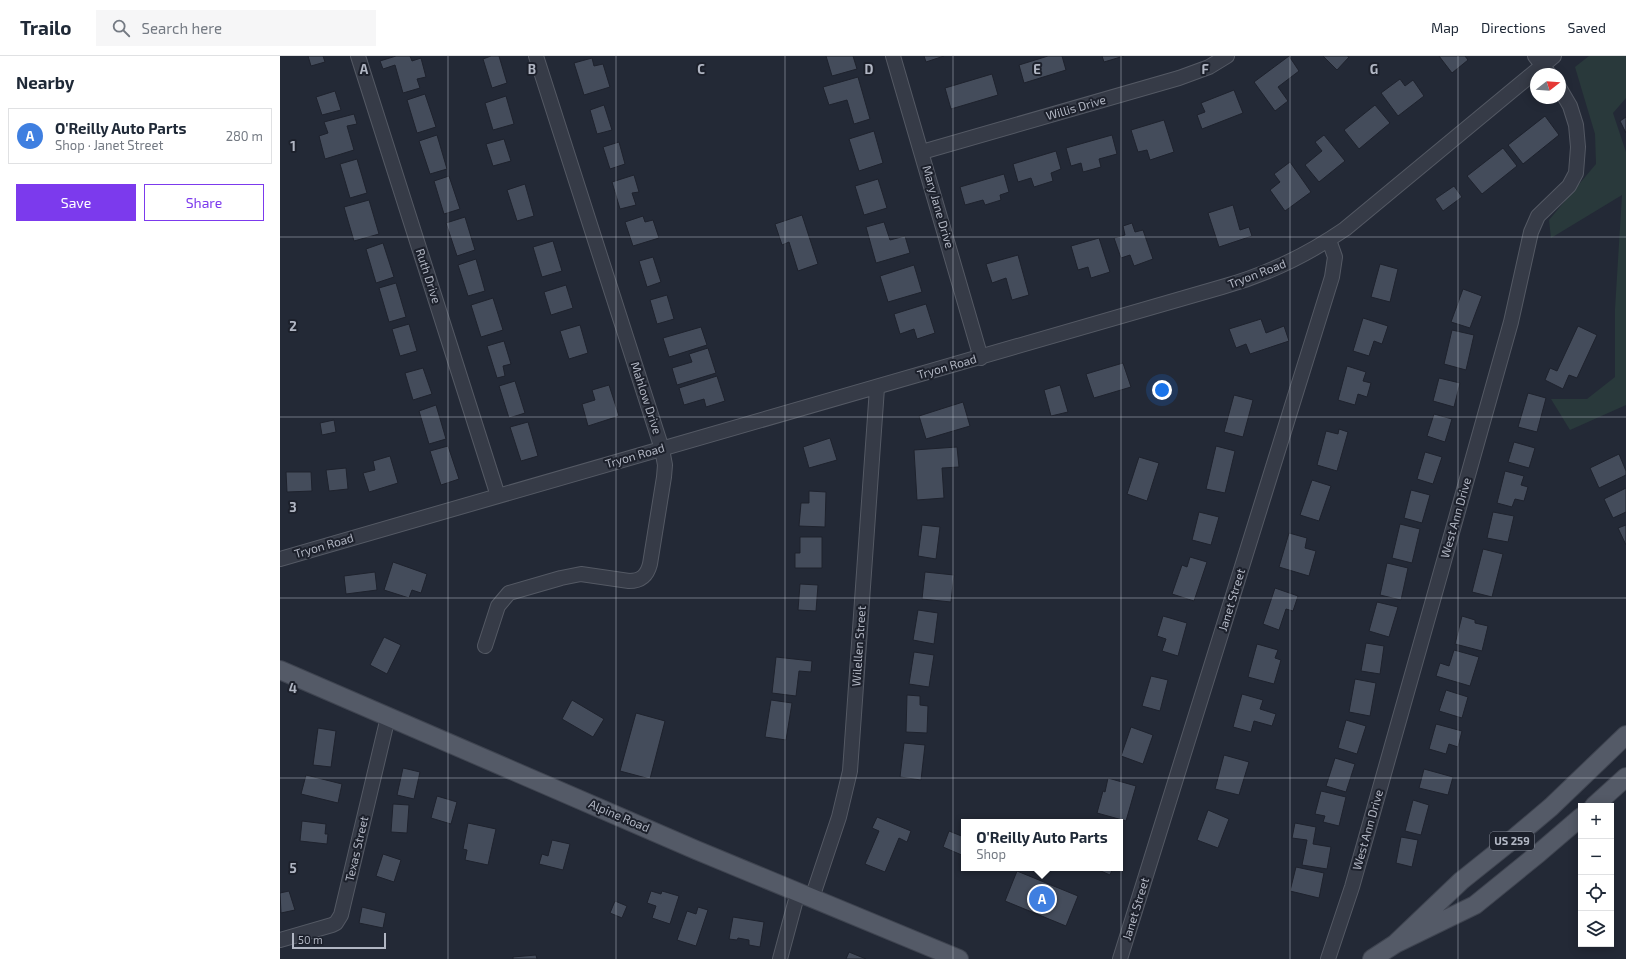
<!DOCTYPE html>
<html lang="en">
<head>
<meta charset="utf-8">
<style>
	:root { --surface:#fff; --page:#f6f6f7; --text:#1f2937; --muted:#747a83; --line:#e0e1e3; --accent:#7c3aed }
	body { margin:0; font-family:"Exo 2",sans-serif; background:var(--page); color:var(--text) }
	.controls { position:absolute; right:12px; bottom:12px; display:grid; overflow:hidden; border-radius:0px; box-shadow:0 2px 10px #0003 }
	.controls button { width:36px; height:36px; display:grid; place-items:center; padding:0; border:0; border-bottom:1px solid var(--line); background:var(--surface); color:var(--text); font:20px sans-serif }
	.compass { position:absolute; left:1250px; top:12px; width:36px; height:36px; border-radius:50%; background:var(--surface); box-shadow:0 2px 10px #0003; rotate:73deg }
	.scale { position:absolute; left:12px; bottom:10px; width:94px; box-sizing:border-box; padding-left:4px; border:2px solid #b1b6c3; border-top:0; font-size:11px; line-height:14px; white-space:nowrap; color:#b1b6c3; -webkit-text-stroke:3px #1c202b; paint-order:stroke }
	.you { position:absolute; left:882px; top:334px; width:14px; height:14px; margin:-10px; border:3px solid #fff; border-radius:50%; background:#1a73e8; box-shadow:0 0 0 6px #1a73e833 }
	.badge { display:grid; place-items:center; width:26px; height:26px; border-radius:50%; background:var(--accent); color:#fff; font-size:13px; font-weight:700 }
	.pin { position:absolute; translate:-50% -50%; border:2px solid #fff; box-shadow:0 1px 4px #0006 }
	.popup { position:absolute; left:681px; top:763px; width:162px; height:52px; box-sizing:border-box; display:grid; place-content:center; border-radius:0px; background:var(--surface); filter:drop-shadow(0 1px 3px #0005); font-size:13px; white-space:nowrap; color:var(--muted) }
	.popup b { font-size:15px; color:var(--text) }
	.popup::after { content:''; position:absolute; left:50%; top:100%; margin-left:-8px; border:8px solid transparent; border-top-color:var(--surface) }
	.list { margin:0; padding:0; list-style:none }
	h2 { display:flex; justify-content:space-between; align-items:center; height:52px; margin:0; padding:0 16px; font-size:17px }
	h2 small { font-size:13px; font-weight:400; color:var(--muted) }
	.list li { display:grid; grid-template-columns:26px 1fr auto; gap:12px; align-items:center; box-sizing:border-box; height:56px; margin:0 8px 8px; padding:0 8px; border:1px solid var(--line); border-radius:0px }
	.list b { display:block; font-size:15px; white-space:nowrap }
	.list p { margin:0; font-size:13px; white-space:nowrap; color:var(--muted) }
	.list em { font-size:13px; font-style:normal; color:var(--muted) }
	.actions { display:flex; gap:8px; padding:12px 16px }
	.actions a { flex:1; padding:9px 0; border:1px solid var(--accent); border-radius:0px; text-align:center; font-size:14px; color:var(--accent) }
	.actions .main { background:var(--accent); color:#fff }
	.icon { flex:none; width:22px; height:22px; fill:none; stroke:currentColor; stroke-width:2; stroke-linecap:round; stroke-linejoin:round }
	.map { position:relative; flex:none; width:1346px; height:903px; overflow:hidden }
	header { display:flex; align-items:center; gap:24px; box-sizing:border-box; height:56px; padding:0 20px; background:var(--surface); border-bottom:1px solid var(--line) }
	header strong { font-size:19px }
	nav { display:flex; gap:22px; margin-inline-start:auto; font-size:14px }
	.search { width:280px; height:36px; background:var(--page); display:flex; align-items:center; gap:10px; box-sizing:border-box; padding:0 14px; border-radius:0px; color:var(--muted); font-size:15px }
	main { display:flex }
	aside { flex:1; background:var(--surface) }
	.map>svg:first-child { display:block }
</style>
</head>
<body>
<header>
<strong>Trailo</strong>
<div class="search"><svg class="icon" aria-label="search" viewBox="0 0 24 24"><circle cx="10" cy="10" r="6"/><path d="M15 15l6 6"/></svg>Search here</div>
<nav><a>Map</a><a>Directions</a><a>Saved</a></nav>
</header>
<main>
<aside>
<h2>Nearby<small></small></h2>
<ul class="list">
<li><span class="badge" style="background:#3f7fe0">A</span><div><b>O'Reilly Auto Parts</b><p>Shop · Janet Street</p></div><em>280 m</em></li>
</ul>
<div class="actions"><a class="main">Save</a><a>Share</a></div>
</aside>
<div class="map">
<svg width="1346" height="903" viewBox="0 0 1346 903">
	<rect width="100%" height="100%" fill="#232936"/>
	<path fill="#29393b" d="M 1309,0 L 1346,0 L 1346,42 L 1333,57 L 1346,96 L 1346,349 L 1290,374 L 1271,343 L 1307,343 L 1335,321 L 1335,253 L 1342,139 L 1271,182 L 1269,164 L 1316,108 L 1315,78 L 1295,11 Z"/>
	<path fill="#444c5b" stroke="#1e222d" d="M 28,0 L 43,0 L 45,6 L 31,10 Z
		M 116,0 L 130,0 L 132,5 L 141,2 L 146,21 L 137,23 L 140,32 L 123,37 L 115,9 L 103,13 L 100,5 Z
		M 211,0 L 219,0 L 227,27 L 212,32 L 203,3 Z
		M 546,0 L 573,0 L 577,13 L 552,20 Z
		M 644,0 L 664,0 L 646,6 Z
		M 768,0 L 782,0 L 786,14 L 744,27 L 739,9 Z
		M 822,0 L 844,0 L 824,6 Z
		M 1009,0 L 1019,15 L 998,31 L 1008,45 L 995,55 L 974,26 Z
		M 1043,0 L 1067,0 L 1069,1 L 1057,14 Z
		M 1159,0 L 1185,0 L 1188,4 L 1172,17 Z
		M 312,2 L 314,10 L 323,8 L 330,31 L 304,39 L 294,7 Z
		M 712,18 L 718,39 L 671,53 L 665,32 Z
		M 578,21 L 590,63 L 574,68 L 567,44 L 549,49 L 543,31 Z
		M 1120,23 L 1125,30 L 1133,24 L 1144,40 L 1118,60 L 1101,37 Z
		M 954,34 L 963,57 L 922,73 L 917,59 L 925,56 L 921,47 Z
		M 55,35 L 61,54 L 42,59 L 36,41 Z
		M 145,38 L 156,71 L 137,77 L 127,44 Z
		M 226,40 L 234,68 L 213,74 L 205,47 Z
		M 324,49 L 332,74 L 317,78 L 310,54 Z
		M 1095,49 L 1110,67 L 1079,93 L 1064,74 Z
		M 74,58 L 77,68 L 67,70 L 74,94 L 45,103 L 39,80 L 48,77 L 44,66 Z
		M 1265,60 L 1279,79 L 1243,108 L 1228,89 Z
		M 1346,61 L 1346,77 L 1340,65 Z
		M 884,64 L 894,96 L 870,104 L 867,94 L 858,96 L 851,74 Z
		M 594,75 L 603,107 L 579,115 L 569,83 Z
		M 157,79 L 167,113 L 150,118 L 139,85 Z
		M 832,79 L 837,98 L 819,103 L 821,111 L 803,116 L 801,107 L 791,110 L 786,92 Z
		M 1044,79 L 1065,105 L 1039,126 L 1025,109 L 1042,95 L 1035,86 Z
		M 224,83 L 231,105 L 213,110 L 206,88 Z
		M 339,86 L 345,108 L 330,113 L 323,91 Z
		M 1223,92 L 1237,110 L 1202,138 L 1187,120 Z
		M 776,95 L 781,113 L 771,117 L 773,125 L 754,131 L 751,122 L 738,126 L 733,108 Z
		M 77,103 L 87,137 L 70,142 L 60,108 Z
		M 1010,106 L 1031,136 L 1005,155 L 990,134 L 1000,126 L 994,118 Z
		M 724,118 L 729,136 L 720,139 L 721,144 L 705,149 L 703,144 L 685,149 L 680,131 Z
		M 354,119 L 359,136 L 352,137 L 356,149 L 340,153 L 332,126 Z
		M 169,120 L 180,153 L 164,158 L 154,125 Z
		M 598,123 L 607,152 L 584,159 L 575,130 Z
		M 245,128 L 254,160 L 237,165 L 227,134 Z
		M 1174,130 L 1182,141 L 1163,155 L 1155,143 Z
		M 89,144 L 99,178 L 74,185 L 64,151 Z
		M 953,149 L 960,174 L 969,171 L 972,180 L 939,191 L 928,157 Z
		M 522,159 L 538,208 L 518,215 L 509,186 L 502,189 L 495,168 Z
		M 363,160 L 365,166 L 373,164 L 379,182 L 353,190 L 345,166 Z
		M 185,161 L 195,194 L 177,200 L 166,167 Z
		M 604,166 L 610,184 L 625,180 L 630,197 L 596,207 L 586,171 Z
		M 852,167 L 855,176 L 863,174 L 873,203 L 854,210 L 850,199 L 841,202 L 834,182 L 845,179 L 843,170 Z
		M 819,182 L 830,216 L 811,222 L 808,211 L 798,214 L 791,190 Z
		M 273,185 L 282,215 L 262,221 L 253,191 Z
		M 103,187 L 114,221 L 96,227 L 86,193 Z
		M 738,199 L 749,239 L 732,244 L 726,222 L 712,227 L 706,208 Z
		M 373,201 L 381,226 L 367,231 L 359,205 Z
		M 196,203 L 205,235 L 188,240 L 178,209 Z
		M 1100,208 L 1118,213 L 1110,246 L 1091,241 Z
		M 634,209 L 642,236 L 608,246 L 600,220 Z
		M 116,227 L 126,261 L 109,266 L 99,232 Z
		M 286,229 L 293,252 L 271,259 L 264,236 Z
		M 1183,233 L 1202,240 L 1190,272 L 1171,266 Z
		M 387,239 L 394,263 L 377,268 L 370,244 Z
		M 213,242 L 223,274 L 201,281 L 191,249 Z
		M 646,248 L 655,277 L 637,283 L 634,273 L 620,278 L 614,258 Z
		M 1083,262 L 1108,270 L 1102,288 L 1094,285 L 1089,300 L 1073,295 Z
		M 981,263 L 986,277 L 1004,270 L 1009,285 L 970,298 L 966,288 L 956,292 L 949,273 Z
		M 129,268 L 137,295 L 120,300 L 112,273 Z
		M 300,269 L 308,297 L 289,303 L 280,275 Z
		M 1298,270 L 1317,279 L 1297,322 L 1289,319 L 1283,333 L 1265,324 L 1270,312 L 1277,315 Z
		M 421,271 L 427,289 L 389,301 L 383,282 Z
		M 1172,274 L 1194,279 L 1186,314 L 1164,308 Z
		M 224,285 L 231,308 L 223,310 L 225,320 L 217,322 L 207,290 Z
		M 428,292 L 436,317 L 397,329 L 392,312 L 412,306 L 409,298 Z
		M 843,307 L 851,331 L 814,342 L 806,318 Z
		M 1067,310 L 1086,316 L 1083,325 L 1091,327 L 1087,341 L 1078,338 L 1075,349 L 1058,344 Z
		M 143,312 L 152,338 L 133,344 L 125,317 Z
		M 437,320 L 445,345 L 426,351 L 424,343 L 404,349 L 399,332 Z
		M 1159,322 L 1180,327 L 1174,351 L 1153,345 Z
		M 235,325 L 245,357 L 229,362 L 219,330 Z
		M 329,329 L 339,360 L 308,370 L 302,348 L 315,344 L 312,334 Z
		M 780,329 L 788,356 L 771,360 L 764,334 Z
		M 1248,337 L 1266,342 L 1257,376 L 1238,371 Z
		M 954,339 L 973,344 L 963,381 L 944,376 Z
		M 683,346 L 690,370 L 646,383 L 639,360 Z
		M 156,349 L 166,383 L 149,388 L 139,355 Z
		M 1154,358 L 1172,363 L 1165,386 L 1147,380 Z
		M 54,364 L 56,376 L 42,379 L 40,367 Z
		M 248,366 L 258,400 L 241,405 L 230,371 Z
		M 1059,373 L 1068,376 L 1057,415 L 1037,409 L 1046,375 L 1058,378 Z
		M 550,382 L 557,404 L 529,412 L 523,391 Z
		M 1234,386 L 1255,392 L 1249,412 L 1228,406 Z
		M 168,390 L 179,423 L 161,429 L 150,395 Z
		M 936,390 L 955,395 L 945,437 L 926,433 Z
		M 677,391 L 679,411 L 662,412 L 664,442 L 637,444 L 634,394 Z
		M 1145,396 L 1162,401 L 1153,428 L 1137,423 Z
		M 1339,398 L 1346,415 L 1346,419 L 1319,432 L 1310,412 Z
		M 110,400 L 118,427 L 89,436 L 83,417 L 95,414 L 93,405 Z
		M 859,401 L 879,407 L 867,445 L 847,438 Z
		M 66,412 L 68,433 L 49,435 L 46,414 Z
		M 1225,415 L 1244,420 L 1241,429 L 1248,431 L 1244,445 L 1235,443 L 1232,451 L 1217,447 Z
		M 6,416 L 31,416 L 32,435 L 7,436 Z
		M 1032,424 L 1051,430 L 1039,465 L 1020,459 Z
		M 1346,432 L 1346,456 L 1333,462 L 1324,443 Z
		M 1131,434 L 1150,439 L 1142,467 L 1124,462 Z
		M 529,435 L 546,436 L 545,471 L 519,470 L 521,447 L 529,447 Z
		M 919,456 L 939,461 L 931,489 L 912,484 Z
		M 1213,456 L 1234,460 L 1228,486 L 1207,482 Z
		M 1120,468 L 1140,473 L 1132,507 L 1112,502 Z
		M 642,469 L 660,471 L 656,503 L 638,500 Z
		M 1346,469 L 1346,489 L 1338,472 Z
		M 1009,477 L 1027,482 L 1025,492 L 1036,495 L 1029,520 L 999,511 Z
		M 520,481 L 542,481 L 542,512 L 515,512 L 515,497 L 520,497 Z
		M 1203,493 L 1223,498 L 1212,541 L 1192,536 Z
		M 910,501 L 927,506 L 914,545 L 892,538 L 902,509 L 907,511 Z
		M 113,506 L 147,518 L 141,537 L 132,534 L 129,542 L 104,534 Z
		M 1107,507 L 1128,512 L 1121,544 L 1100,539 Z
		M 95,516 L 97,534 L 66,538 L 64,520 Z
		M 645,516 L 674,519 L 671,546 L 642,543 Z
		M 520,528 L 538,529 L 536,555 L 518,554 Z
		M 995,532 L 1018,540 L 1013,555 L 1006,553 L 999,574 L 983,568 Z
		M 1097,546 L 1118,551 L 1109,581 L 1089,575 Z
		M 638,554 L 658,557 L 654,588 L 633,584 Z
		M 883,560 L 907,567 L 898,600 L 882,595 L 886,583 L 877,580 Z
		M 1182,560 L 1195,564 L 1195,567 L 1208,570 L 1202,595 L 1175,588 Z
		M 104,581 L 121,589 L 107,618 L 90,609 Z
		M 1086,587 L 1104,590 L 1100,618 L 1081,615 Z
		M 977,588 L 998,594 L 995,602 L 1001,604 L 994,628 L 968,621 Z
		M 1174,594 L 1199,601 L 1190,630 L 1156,620 L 1160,607 L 1169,610 Z
		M 634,596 L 654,599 L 649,631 L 629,628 Z
		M 496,601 L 532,605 L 531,616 L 519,615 L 516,640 L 492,637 Z
		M 871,620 L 888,624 L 880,655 L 862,650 Z
		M 1075,623 L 1096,627 L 1090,660 L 1069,656 Z
		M 1166,634 L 1188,641 L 1182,662 L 1159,655 Z
		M 962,638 L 983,644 L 980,653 L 996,658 L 992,670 L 974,665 L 971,676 L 953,671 Z
		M 627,639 L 640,640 L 640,649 L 648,650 L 647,677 L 626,676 Z
		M 292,644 L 324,663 L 313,681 L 282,663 Z
		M 491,644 L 512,647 L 506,684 L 485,681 Z
		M 356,657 L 385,665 L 370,723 L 340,715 Z
		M 1066,664 L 1086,670 L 1077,698 L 1058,692 Z
		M 1156,668 L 1182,675 L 1178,691 L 1169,688 L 1166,698 L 1149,693 Z
		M 851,671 L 873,679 L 863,708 L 841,700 Z
		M 38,672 L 56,675 L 51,711 L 33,709 Z
		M 624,687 L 645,689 L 641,724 L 620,721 Z
		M 944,699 L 969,706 L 959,739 L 935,733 Z
		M 1055,702 L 1075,708 L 1066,736 L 1046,730 Z
		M 123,712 L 140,716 L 134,743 L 117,739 Z
		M 1144,713 L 1173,721 L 1168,739 L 1139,732 Z
		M 26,719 L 62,728 L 58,747 L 21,738 Z
		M 828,722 L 856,730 L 846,765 L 817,757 L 823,735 L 825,736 Z
		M 1041,735 L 1066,741 L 1059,770 L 1043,766 L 1045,760 L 1035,758 Z
		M 157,740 L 177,746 L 171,768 L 151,762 Z
		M 1133,744 L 1149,749 L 1141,779 L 1125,775 Z
		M 113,748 L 129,749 L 127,777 L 111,776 Z
		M 928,754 L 949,763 L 938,792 L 917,784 Z
		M 597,761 L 631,775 L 627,786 L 619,782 L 605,816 L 585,808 L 599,775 L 592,772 Z
		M 22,765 L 46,768 L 45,778 L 48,778 L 47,788 L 20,785 Z
		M 188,767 L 216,773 L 208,809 L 185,804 L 187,794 L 183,793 Z
		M 1015,767 L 1036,771 L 1033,788 L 1051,791 L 1047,813 L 1022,809 L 1027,784 L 1012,782 Z
		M 669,775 L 684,781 L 684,800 L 663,791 Z
		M 1121,781 L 1138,784 L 1132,811 L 1116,807 Z
		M 272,784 L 290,788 L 283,814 L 259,808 L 262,798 L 268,800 Z
		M 103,798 L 121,804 L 114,826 L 96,820 Z
		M 1016,811 L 1044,817 L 1039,842 L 1010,835 Z
		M 814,812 L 833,812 L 830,819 Z
		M 737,815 L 798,840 L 786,870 L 725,845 Z
		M 9,835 L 15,854 L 1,857 L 0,837 Z
		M 371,835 L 381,838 L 382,835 L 399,840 L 390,868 L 372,862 L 376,850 L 367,847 Z
		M 335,845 L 347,850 L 342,862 L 330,857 Z
		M 82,851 L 106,857 L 103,872 L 79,867 Z
		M 418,851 L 428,854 L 416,890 L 397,884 L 407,855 L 416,858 Z
		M 453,861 L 484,866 L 480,891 L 469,889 L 469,884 L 458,882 L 457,884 L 449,883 Z
		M 569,896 L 586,903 L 566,903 Z
		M 256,899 L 257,903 L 233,903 L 233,901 Z"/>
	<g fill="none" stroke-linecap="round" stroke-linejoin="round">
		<defs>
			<path id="minor" d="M 78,0 L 218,440
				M 613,0 L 701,302
				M 1255,0 L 1269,18
				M 642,96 L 899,22 L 929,11 L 947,0
				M 0,503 L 942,231 C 986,219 1027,199 1065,173 L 1274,0
				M 205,590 L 218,550 L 229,537 L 281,522 L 301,518 L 349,525 C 361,525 367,520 370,508 L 384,421 L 385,409 L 382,393 L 256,0
				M 532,842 L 559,761 L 570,715 L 597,332
				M 0,884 L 52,869 L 56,867 L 61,859 L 108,661
				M 500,903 L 518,836
				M 840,903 L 1052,221 L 1055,201 L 1049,184
				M 1048,903 L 1072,831 L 1155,537 L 1231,266 L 1251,176 L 1258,160 L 1289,130 L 1296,117 L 1298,91 L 1296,69 L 1290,50 L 1280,33"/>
			<path id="major" d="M 0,614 L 416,794 L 679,903
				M 1314,750 L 1346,721
				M 1115,888 L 1181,825 L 1226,789 L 1271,751 L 1346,679
				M 1092,903 L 1115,888 L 1195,849 L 1259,797 L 1301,761"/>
		</defs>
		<use href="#minor" stroke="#545964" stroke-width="16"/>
		<use href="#major" stroke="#3f4450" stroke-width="20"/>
		<use href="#minor" stroke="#363b47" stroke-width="14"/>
		<use href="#major" stroke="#545a67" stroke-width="18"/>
	</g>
	<path fill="none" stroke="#b1b6c3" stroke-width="1" stroke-opacity="0.55" d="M 168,0 L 168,903M 336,0 L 336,903M 505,0 L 505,903M 673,0 L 673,903M 841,0 L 841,903M 1010,0 L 1010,903M 1178,0 L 1178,903M 0,181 L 1346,181M 0,361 L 1346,361M 0,542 L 1346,542M 0,722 L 1346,722"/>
	<g text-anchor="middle" stroke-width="4" stroke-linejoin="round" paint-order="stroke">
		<rect fill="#1c202b" stroke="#848995" stroke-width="1" x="1210" y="776" width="44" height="18" rx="3"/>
		<g font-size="11" font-weight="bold" fill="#b1b6c3">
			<text x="1232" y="789">US 259</text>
		</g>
		<g font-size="12" fill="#b1b6c3" stroke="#1c202b">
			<text transform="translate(796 52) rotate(-16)" y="4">Willis Drive</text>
			<text transform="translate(658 151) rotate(74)" y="4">Mary Jane Drive</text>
			<text transform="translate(977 218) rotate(-21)" y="4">Tryon Road</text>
			<text transform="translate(148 220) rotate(72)" y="4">Ruth Drive</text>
			<text transform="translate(667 311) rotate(-16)" y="4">Tryon Road</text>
			<text transform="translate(366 342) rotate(72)" y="4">Mahlow Drive</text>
			<text transform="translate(355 400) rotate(-16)" y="4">Tryon Road</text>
			<text transform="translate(1176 462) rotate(-74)" y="4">West Ann Drive</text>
			<text transform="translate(44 490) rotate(-16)" y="4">Tryon Road</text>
			<text transform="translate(952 544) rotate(-73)" y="4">Janet Street</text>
			<text transform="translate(579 590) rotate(-86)" y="4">Wilellen Street</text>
			<text transform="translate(339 760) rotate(23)" y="4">Alpine Road</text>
			<text transform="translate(1088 774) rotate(-74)" y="4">West Ann Drive</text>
			<text transform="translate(77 793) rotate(-77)" y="4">Texas Street</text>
			<text transform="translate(856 853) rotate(-73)" y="4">Janet Street</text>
		</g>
	</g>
	<g font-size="13" text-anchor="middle" font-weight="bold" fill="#b1b6c3" stroke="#1c202b" stroke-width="4" stroke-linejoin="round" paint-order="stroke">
		<text x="84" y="18">A</text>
		<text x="252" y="18">B</text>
		<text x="421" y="18">C</text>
		<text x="589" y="18">D</text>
		<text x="757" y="18">E</text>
		<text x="925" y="18">F</text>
		<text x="1094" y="18">G</text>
		<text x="13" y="95">1</text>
		<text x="13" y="275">2</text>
		<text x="13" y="456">3</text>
		<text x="13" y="637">4</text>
		<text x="13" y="817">5</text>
	</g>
</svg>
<div class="controls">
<button>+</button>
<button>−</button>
<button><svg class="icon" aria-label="locate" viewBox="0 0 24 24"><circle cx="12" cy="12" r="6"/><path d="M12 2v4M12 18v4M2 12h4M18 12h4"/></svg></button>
<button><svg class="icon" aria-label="layers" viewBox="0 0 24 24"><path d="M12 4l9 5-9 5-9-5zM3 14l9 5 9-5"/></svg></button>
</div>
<svg class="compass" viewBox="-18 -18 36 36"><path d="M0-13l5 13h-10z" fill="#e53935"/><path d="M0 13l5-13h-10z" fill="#747a83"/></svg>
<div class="scale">50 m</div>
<div class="you"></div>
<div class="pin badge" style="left:762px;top:843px;background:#3f7fe0">A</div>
<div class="popup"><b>O'Reilly Auto Parts</b>Shop</div>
</div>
</main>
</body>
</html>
